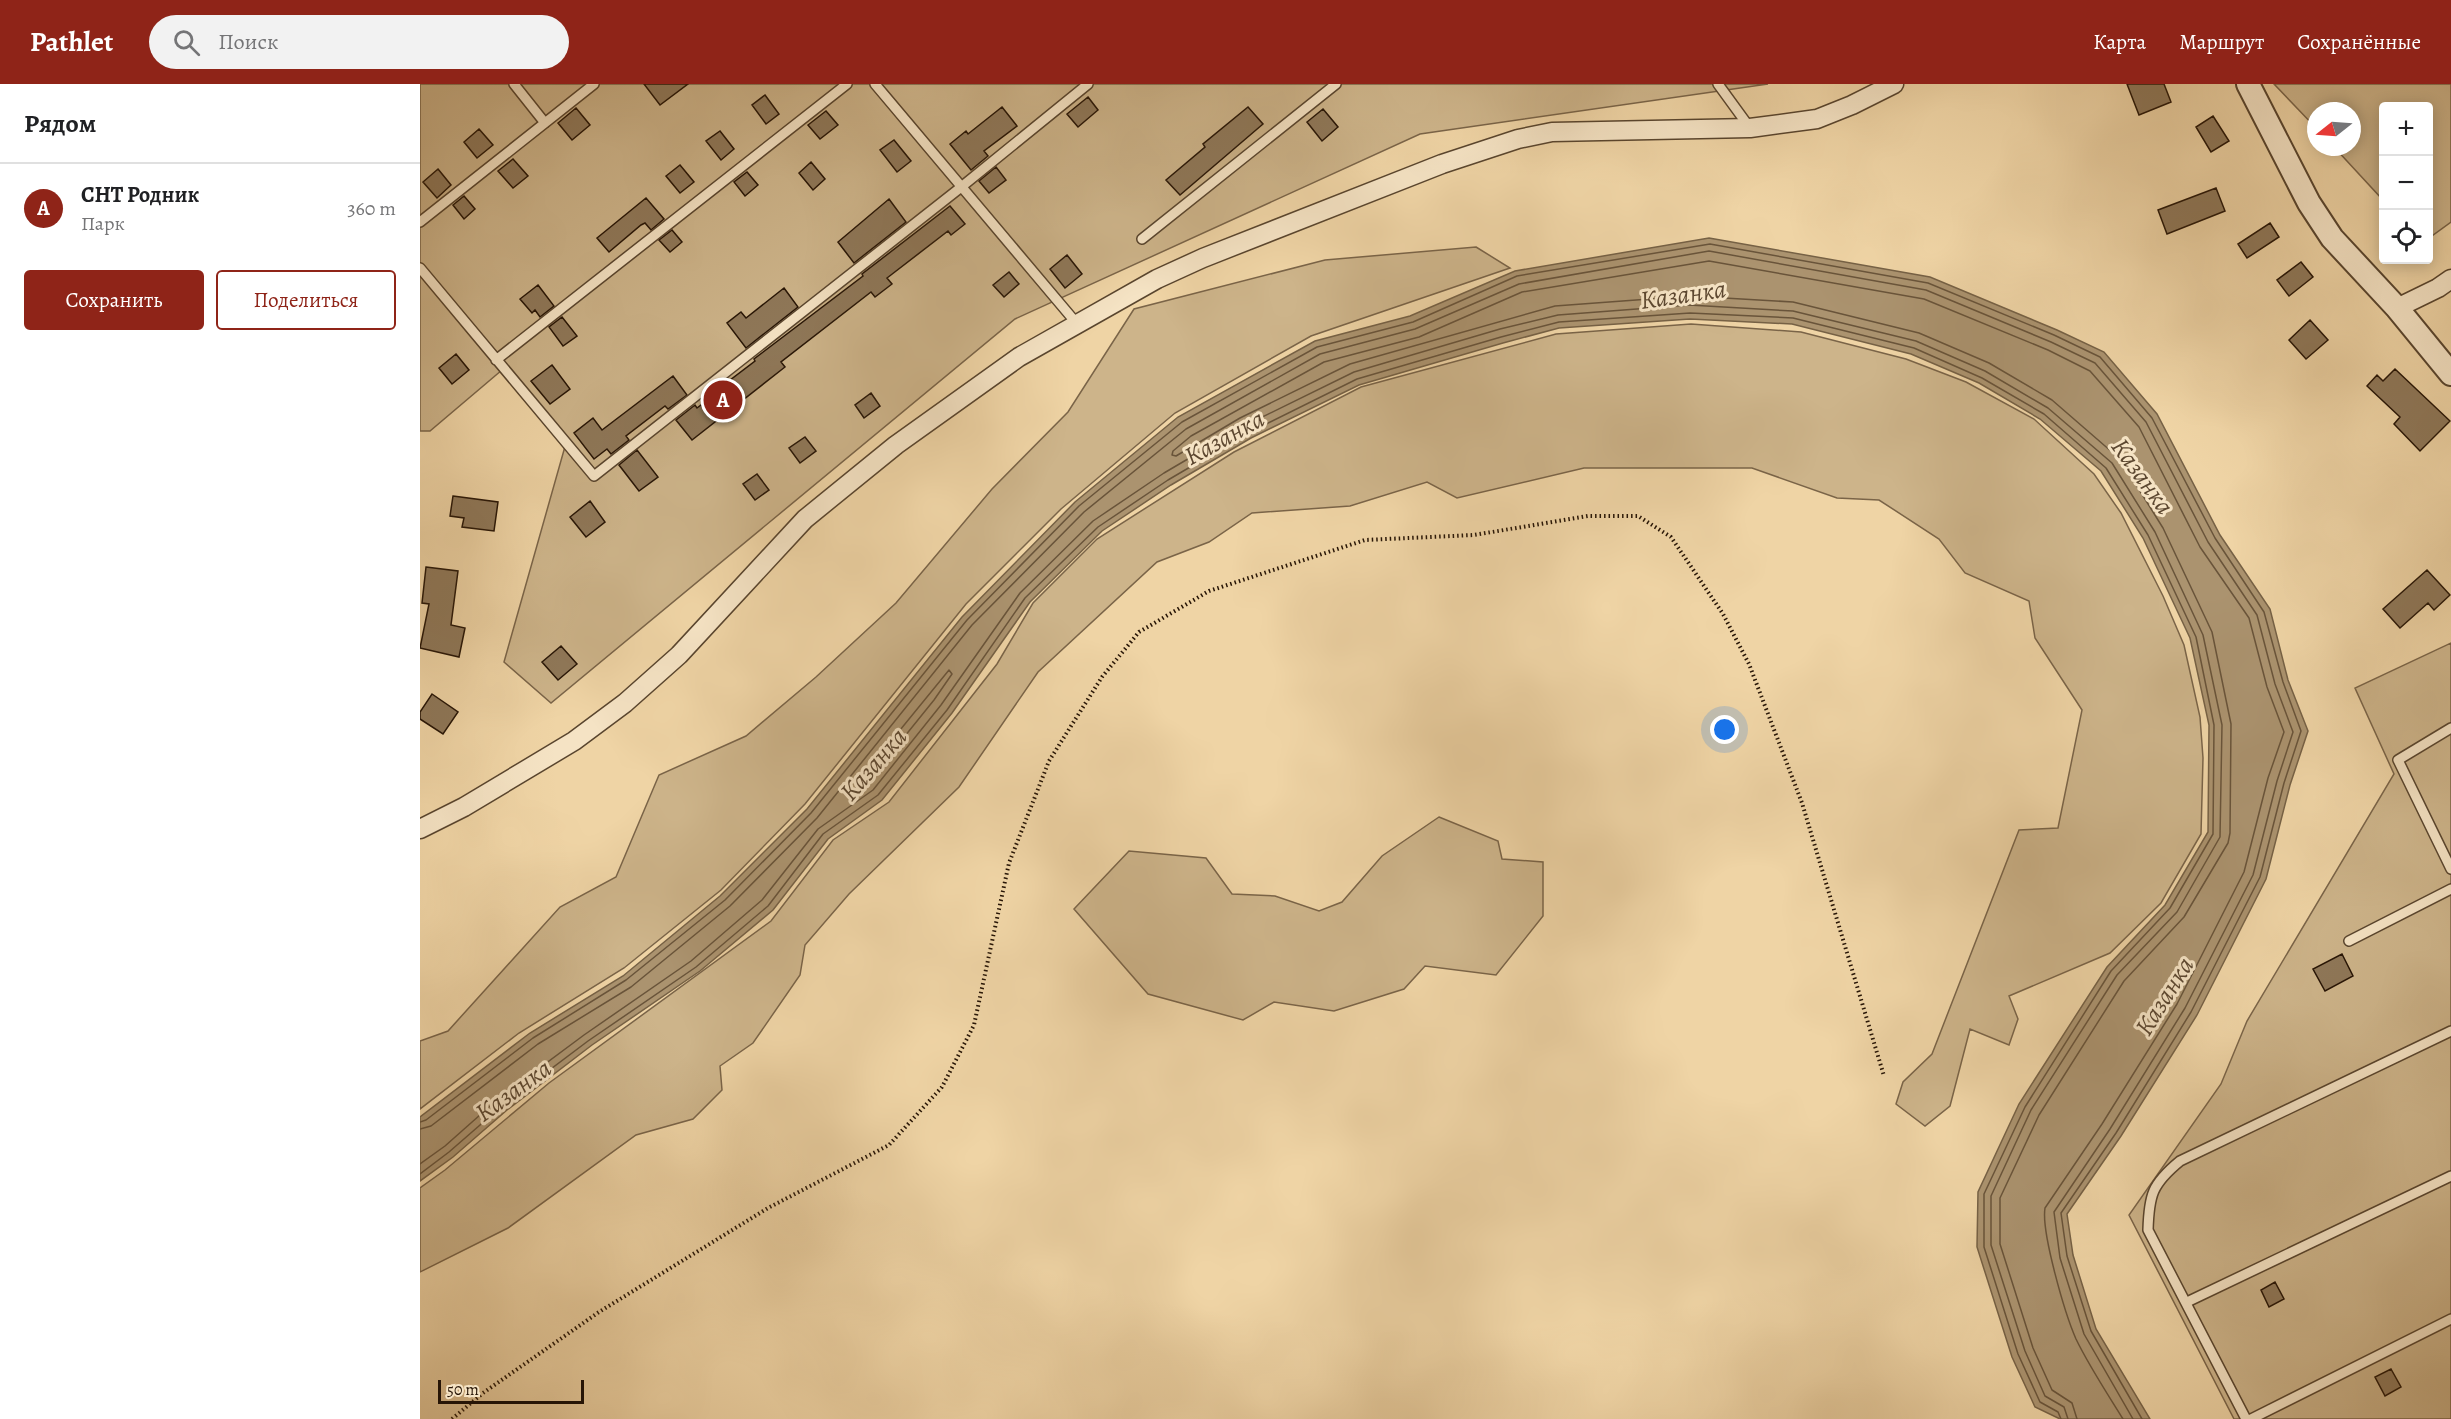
<!DOCTYPE html>
<html lang="ru">
<head>
<meta charset="utf-8">
<style>
	:root { --surface:#fff; --page:#f2f2f2; --text:#202124; --muted:#757577; --line:#e0e0e0; --accent:#8f2418 }
	body { margin:0; font-family:Alegreya,serif; background:var(--page); color:var(--text) }
	.controls { position:absolute; right:18px; top:18px; display:grid; overflow:hidden; border-radius:6px; box-shadow:0 3px 15px #0003 }
	.controls button { width:54px; height:54px; display:grid; place-items:center; padding:0; border:0; border-bottom:2px solid var(--line); background:var(--surface); color:var(--text); font:30px sans-serif }
	.compass { position:absolute; left:1887px; top:18px; width:54px; height:54px; border-radius:50%; background:var(--surface); box-shadow:0 3px 15px #0003; rotate:253deg }
	.scale { position:absolute; left:18px; bottom:15px; width:146px; box-sizing:border-box; padding-left:6px; border:3px solid #271506; border-top:0; font-size:16px; line-height:21px; white-space:nowrap; color:#271506; -webkit-text-stroke:4px #f5e3c4; paint-order:stroke }
	.you { position:absolute; left:1305px; top:646px; width:21px; height:21px; margin:-15px; border:4px solid #fff; border-radius:50%; background:#1a73e8; box-shadow:0 0 0 9px #1a73e833 }
	.badge { display:grid; place-items:center; width:39px; height:39px; border-radius:50%; background:var(--accent); color:#fff; font-size:20px; font-weight:700 }
	.pin { position:absolute; translate:-50% -50%; border:3px solid #fff; box-shadow:0 2px 6px #0006 }
	.list { margin:0; padding:0; list-style:none }
	h2 { display:flex; justify-content:space-between; align-items:center; height:78px; margin:0; padding:0 24px; font-size:26px }
	h2 small { font-size:20px; font-weight:400; color:var(--muted) }
	.list li { display:grid; grid-template-columns:39px 1fr auto; gap:18px; align-items:center; box-sizing:border-box; height:90px; padding:0 24px; border-top:2px solid var(--line) }
	.list b { display:block; font-size:22px; white-space:nowrap }
	.list p { margin:0; font-size:20px; white-space:nowrap; color:var(--muted) }
	.list em { font-size:20px; font-style:normal; color:var(--muted) }
	.actions { display:flex; gap:12px; padding:18px 24px }
	.actions a { flex:1; padding:14px 0; border:2px solid var(--accent); border-radius:6px; text-align:center; font-size:21px; color:var(--accent) }
	.actions .main { background:var(--accent); color:#fff }
	.icon { flex:none; width:33px; height:33px; fill:none; stroke:currentColor; stroke-width:2; stroke-linecap:round; stroke-linejoin:round }
	.map { position:relative; flex:none; width:2031px; height:1335px; overflow:hidden }
	header { display:flex; align-items:center; gap:36px; box-sizing:border-box; height:84px; padding:0 30px; background:var(--accent); color:#fff }
	header strong { font-size:28px }
	nav { display:flex; gap:33px; margin-inline-start:auto; font-size:21px }
	.search { width:420px; height:54px; background:var(--page); display:flex; align-items:center; gap:15px; box-sizing:border-box; padding:0 21px; border-radius:33px; color:var(--muted); font-size:22px }
	main { display:flex }
	aside { flex:1; background:var(--surface) }
	.map>svg:first-child { display:block }
</style>
</head>
<body>
<header>
<strong>Pathlet</strong>
<div class="search"><svg class="icon" aria-label="search" viewBox="0 0 24 24"><circle cx="10" cy="10" r="6"/><path d="M15 15l6 6"/></svg>Поиск</div>
<nav><a>Карта</a><a>Маршрут</a><a>Сохранённые</a></nav>
</header>
<main>
<aside>
<h2>Рядом<small></small></h2>
<ul class="list">
<li><span class="badge">A</span><div><b>СНТ Родник</b><p>Парк</p></div><em>360 m</em></li>
</ul>
<div class="actions"><a class="main">Сохранить</a><a>Поделиться</a></div>
</aside>
<div class="map">
<svg width="2031" height="1335" viewBox="0 0 2031 1335">
	<rect width="100%" height="100%" fill="#efd4a5"/>
	<filter id="stains"><feTurbulence type="fractalNoise" baseFrequency=".00333" numOctaves="4"/><feColorMatrix values="0 0 0 0 .2 0 0 0 0 .09 0 0 0 0 .02 0 0 0 .5 -.17"/></filter>
	<radialGradient id="worn" r=".72"><stop offset=".6" stop-color="#630" stop-opacity="0"/><stop offset="1" stop-color="#630" stop-opacity=".3"/></radialGradient>
	<path fill="#cdb48a" stroke="#7a6448" stroke-width="1.5" d="M 0,0 L 1348,0 L 1000,50 L 595,235 L 131,619 L 84,578 L 146,359 L 82,286 L 10,347 L 0,347 Z
		M 1854,0 L 2031,0 L 2031,138 L 2009,154 L 2008,22 L 1964,22 L 1963,116 L 1914,63 L 1932,63 L 1932,27 L 1896,27 L 1896,44 Z
		M 1056,163 L 1090,184 L 891,252 L 755,329 L 641,425 L 546,520 L 385,720 L 301,806 L 204,884 L 99,949 L 0,1025 L 0,957 L 28,947 L 140,823 L 196,793 L 239,691 L 326,652 L 396,593 L 476,519 L 572,405 L 648,328 L 714,225 L 905,176 Z
		M 1271,240 L 1381,248 L 1486,275 L 1546,298 L 1614,335 L 1674,390 L 1701,429 L 1743,512 L 1764,561 L 1780,633 L 1783,674 L 1781,750 L 1741,819 L 1690,869 L 1589,912 L 1598,935 L 1589,961 L 1550,945 L 1530,1022 L 1505,1042 L 1476,1020 L 1483,998 L 1512,970 L 1599,746 L 1638,744 L 1662,626 L 1615,554 L 1609,517 L 1545,489 L 1519,455 L 1459,416 L 1417,414 L 1332,384 L 1164,384 L 1037,414 L 1007,398 L 930,422 L 832,429 L 789,458 L 737,478 L 618,588 L 539,703 L 429,810 L 385,861 L 380,891 L 333,959 L 300,982 L 302,1006 L 273,1035 L 216,1051 L 88,1144 L 0,1188 L 0,1104 L 25,1086 L 129,999 L 351,837 L 413,756 L 469,718 L 577,580 L 613,519 L 677,455 L 814,368 L 941,303 L 1136,250 Z
		M 2031,559 L 2031,1335 L 1814,1335 L 1709,1131 L 1801,1000 L 1827,937 L 1974,690 L 1935,604 Z
		M 1019,733 L 1078,757 L 1082,775 L 1123,778 L 1123,832 L 1076,891 L 1005,882 L 984,905 L 914,927 L 854,918 L 823,936 L 728,910 L 654,825 L 709,767 L 786,774 L 812,810 L 855,812 L 899,827 L 922,818 L 962,772 Z"/>
	<path fill="#ab936f" stroke="#766145" stroke-width="1.5" d="M 1289,154 L 1510,193 L 1637,246 L 1684,268 L 1737,330 L 1800,451 L 1850,525 L 1868,596 L 1888,647 L 1870,701 L 1846,795 L 1777,931 L 1701,1052 L 1647,1130 L 1653,1171 L 1676,1245 L 1730,1335 L 1640,1335 L 1615,1323 L 1592,1273 L 1557,1163 L 1558,1108 L 1599,1020 L 1687,883 L 1745,821 L 1788,748 L 1789,641 L 1770,554 L 1723,454 L 1681,387 L 1620,335 L 1559,299 L 1491,270 L 1372,240 L 1270,235 L 1139,244 L 1083,259 L 939,301 L 831,354 L 751,401 L 682,447 L 610,518 L 532,629 L 462,716 L 408,755 L 353,826 L 280,887 L 172,961 L 87,1026 L 33,1073 L 0,1097 L 0,1033 L 110,949 L 203,892 L 300,812 L 387,725 L 542,533 L 655,418 L 758,333 L 895,257 L 990,232 L 1095,187 Z"/>
	<g fill="none" stroke-linecap="round" stroke-linejoin="round">
		<path stroke="#69543a" stroke-width="1.5" d="M 529,586 L 532,590 L 514,616 L 447,699 L 436,704 L 436,700 Z
			M 0,1038 L 6,1036 L 113,954 L 206,896 L 305,816 L 391,729 L 547,536 L 659,422 L 762,338 L 897,263 L 993,238 L 1097,192 L 1290,160 L 1508,199 L 1634,251 L 1680,273 L 1732,334 L 1795,454 L 1844,528 L 1863,598 L 1881,647 L 1864,699 L 1840,793 L 1771,928 L 1696,1049 L 1641,1129 L 1647,1172 L 1671,1247 L 1722,1335
			M 0,1045 L 11,1042 L 118,960 L 211,903 L 310,822 L 397,734 L 552,541 L 664,428 L 766,345 L 900,270 L 995,245 L 1099,200 L 1289,167 L 1506,206 L 1631,258 L 1675,279 L 1726,338 L 1788,458 L 1837,531 L 1855,600 L 1873,648 L 1857,697 L 1833,791 L 1765,924 L 1690,1045 L 1634,1128 L 1640,1174 L 1664,1250 L 1713,1335
			M 0,1080 L 25,1062 L 78,1015 L 164,951 L 271,877 L 342,816 L 398,745 L 453,706 L 521,621 L 600,509 L 673,437 L 744,389 L 824,342 L 934,288 L 1080,245 L 1138,231 L 1269,221 L 1373,227 L 1496,257 L 1565,287 L 1628,324 L 1692,379 L 1735,448 L 1783,551 L 1802,641 L 1800,753 L 1757,828 L 1697,891 L 1611,1026 L 1571,1112 L 1571,1161 L 1605,1267 L 1625,1312 L 1644,1323 L 1648,1335
			M 0,1090 L 29,1068 L 83,1021 L 168,957 L 276,883 L 348,822 L 403,750 L 458,711 L 527,626 L 605,514 L 678,443 L 748,396 L 828,349 L 937,295 L 1081,253 L 1139,238 L 1270,229 L 1373,234 L 1494,264 L 1562,294 L 1624,330 L 1686,384 L 1728,451 L 1776,553 L 1794,641 L 1793,750 L 1750,824 L 1691,887 L 1605,1023 L 1564,1110 L 1564,1163 L 1598,1270 L 1620,1318 L 1638,1328 L 1641,1335
			M 1657,1335 L 1652,1319 L 1632,1306 L 1613,1264 L 1580,1160 L 1580,1114 L 1619,1031 L 1704,897 L 1764,833 L 1808,759 L 1810,749 L 1811,640 L 1792,548 L 1743,444 L 1700,375 L 1632,316 L 1569,279 L 1499,249 L 1373,218 L 1270,212 L 1135,222 L 930,280 L 820,334 L 756,372 L 752,371 L 753,367 L 771,352 L 904,278 L 999,253 L 1102,208 L 1289,177 L 1504,215 L 1628,266 L 1670,287 L 1719,343 L 1780,463 L 1829,534 L 1847,603 L 1864,648 L 1848,694 L 1824,788 L 1757,920 L 1682,1040 L 1625,1124 C 1621,1148 1645,1230 1656,1255 C 1669,1282 1687,1309 1703,1335"/>
	</g>
	<path fill="#8f7859" stroke="#271506" stroke-width="1.5" d="M 224,0 L 268,0 L 240,21 Z
		M 1707,0 L 1744,0 L 1751,18 L 1719,31 Z
		M 345,11 L 359,30 L 346,40 L 332,21 Z
		M 668,13 L 678,26 L 658,43 L 647,30 Z
		M 582,23 L 597,42 L 564,67 L 568,72 L 551,86 L 530,60 L 546,47 L 548,50 Z
		M 828,23 L 843,40 L 760,111 L 746,96 L 785,63 L 783,60 Z
		M 156,24 L 170,41 L 152,56 L 138,39 Z
		M 903,25 L 918,43 L 902,57 L 887,38 Z
		M 406,27 L 418,41 L 400,55 L 388,41 Z
		M 1793,32 L 1809,57 L 1791,68 L 1776,43 Z
		M 59,45 L 73,61 L 57,74 L 44,58 Z
		M 300,47 L 314,65 L 301,76 L 286,57 Z
		M 474,56 L 491,77 L 477,88 L 460,66 Z
		M 93,75 L 108,92 L 93,104 L 78,87 Z
		M 391,78 L 405,95 L 393,106 L 379,89 Z
		M 260,81 L 274,98 L 260,109 L 246,92 Z
		M 576,83 L 586,96 L 569,109 L 559,97 Z
		M 18,85 L 31,101 L 17,114 L 3,98 Z
		M 327,88 L 338,101 L 325,112 L 314,98 Z
		M 1796,104 L 1805,127 L 1747,150 L 1738,126 Z
		M 44,112 L 55,125 L 44,135 L 33,121 Z
		M 226,114 L 244,135 L 231,146 L 225,139 L 221,141 L 189,168 L 177,154 Z
		M 469,115 L 486,138 L 434,179 L 418,158 Z
		M 530,122 L 545,140 L 531,151 L 528,147 L 467,194 L 472,200 L 455,213 L 451,208 L 361,278 L 365,283 L 272,356 L 256,336 L 275,321 L 277,324 L 302,305 L 301,303 L 335,277 L 334,275 L 443,192 L 442,190 Z
		M 1850,139 L 1859,153 L 1827,174 L 1818,160 Z
		M 252,146 L 262,158 L 250,168 L 239,156 Z
		M 647,171 L 662,190 L 645,204 L 630,185 Z
		M 1881,178 L 1893,193 L 1869,212 L 1857,196 Z
		M 589,188 L 599,200 L 584,213 L 573,201 Z
		M 118,201 L 134,222 L 120,233 L 115,226 L 112,229 L 100,215 Z
		M 364,204 L 378,223 L 326,264 L 307,239 L 321,228 L 326,234 Z
		M 142,233 L 157,252 L 143,262 L 129,243 Z
		M 1890,236 L 1908,256 L 1886,275 L 1869,256 Z
		M 36,270 L 49,286 L 32,300 L 19,284 Z
		M 132,281 L 150,305 L 130,320 L 111,297 Z
		M 1975,285 L 2030,337 L 2000,367 L 1974,340 L 1980,333 L 1947,302 L 1957,291 L 1963,297 Z
		M 253,292 L 267,311 L 248,325 L 245,322 L 206,352 L 209,356 L 191,370 L 187,365 L 174,375 L 154,349 L 173,334 L 182,346 Z
		M 451,309 L 460,322 L 444,334 L 435,321 Z
		M 385,353 L 396,367 L 380,379 L 369,364 Z
		M 217,366 L 238,393 L 219,407 L 199,381 Z
		M 337,390 L 349,406 L 335,416 L 323,400 Z
		M 33,412 L 78,418 L 74,447 L 42,443 L 44,434 L 30,432 Z
		M 170,417 L 185,438 L 166,453 L 150,433 Z
		M 6,483 L 38,487 L 31,541 L 45,544 L 39,573 L 0,564 L 9,520 L 2,519 Z
		M 2007,486 L 2030,511 L 2014,526 L 2008,519 L 1980,544 L 1963,525 Z
		M 141,562 L 157,580 L 138,596 L 122,578 Z
		M 12,610 L 38,628 L 23,650 L 0,635 L 0,628 Z
		M 1922,870 L 1933,892 L 1905,907 L 1893,885 Z
		M 1855,1198 L 1864,1215 L 1849,1223 L 1841,1206 Z
		M 1971,1285 L 1981,1303 L 1965,1312 L 1955,1293 Z"/>
	<g fill="none" stroke-linecap="round" stroke-linejoin="round">
		<defs>
			<path id="service" d="M 94,0 L 125,39
				M 455,0 L 658,241
				M 1298,0 L 1330,44
				M 0,138 L 174,0
				M 722,155 L 916,0
				M 0,184 L 174,392 L 540,104 L 668,0
				M 76,276 L 427,0
				M 2031,644 L 1978,676 L 2031,785
				M 1929,857 L 2031,805
				M 1767,1218 L 2031,1092
				M 1826,1335 L 1728,1146 C 1729,1111 1732,1100 1760,1077 L 2031,947
				M 1831,1335 L 2031,1235"/>
			<path id="minor" d="M 1977,224 L 2018,204 L 2031,195
				M 0,745 L 44,723 L 154,657 L 205,619 L 259,571 L 385,435 L 476,361 L 599,273 L 737,195 L 783,174 L 1022,80 L 1098,55 L 1132,48 L 1330,44 L 1397,35 L 1432,21 L 1474,0"/>
			<path id="tertiary" d="M 1828,0 L 1889,119 L 1912,154 L 1977,224 L 2031,290"/>
		</defs>
		<use href="#service" stroke="#59452e" stroke-width="12"/>
		<use href="#minor" stroke="#59452e" stroke-width="21"/>
		<use href="#tertiary" stroke="#59452e" stroke-width="26"/>
		<path stroke="#271506" stroke-width="4" stroke-dasharray="1.5 3" stroke-linecap="butt" d="M 32,1335 L 63,1309 L 179,1228 L 348,1124 L 469,1061 L 522,1003 L 554,941 L 589,779 L 629,677 L 682,593 L 719,548 L 789,507 L 945,456 L 1054,451 L 1168,432 L 1218,432 L 1251,453 L 1303,530 L 1329,580 L 1382,719 L 1464,992"/>
		<use href="#service" stroke="#f5e3c4" stroke-width="9"/>
		<use href="#minor" stroke="#f5e3c4" stroke-width="18"/>
		<use href="#tertiary" stroke="#f5e3c4" stroke-width="22"/>
	</g>
	<g text-anchor="middle" stroke-width="6" stroke-linejoin="round" paint-order="stroke">
		<g font-size="26" font-style="italic" fill="#5c4730" stroke="#f5e3c4">
			<text transform="translate(1263 210) rotate(-8)" y="9">Казанка</text>
			<text transform="translate(804 353) rotate(-29)" y="9">Казанка</text>
			<text transform="translate(1723 392) rotate(54)" y="9">Казанка</text>
			<text transform="translate(453 680) rotate(-49)" y="9">Казанка</text>
			<text transform="translate(1744 912) rotate(-58)" y="9">Казанка</text>
			<text transform="translate(93 1006) rotate(-36)" y="9">Казанка</text>
		</g>
	</g>
	<rect width="100%" height="100%" filter="url(#stains)"/>
	<rect width="100%" height="100%" fill="url(#worn)"/>
</svg>
<div class="controls">
<button>+</button>
<button>−</button>
<button><svg class="icon" aria-label="locate" viewBox="0 0 24 24"><circle cx="12" cy="12" r="6"/><path d="M12 2v4M12 18v4M2 12h4M18 12h4"/></svg></button>
</div>
<svg class="compass" viewBox="-18 -18 36 36"><path d="M0-13l5 13h-10z" fill="#e53935"/><path d="M0 13l5-13h-10z" fill="#757577"/></svg>
<div class="scale">50 m</div>
<div class="you"></div>
<div class="pin badge" style="left:303px;top:316px">A</div>
</div>
</main>
</body>
</html>
